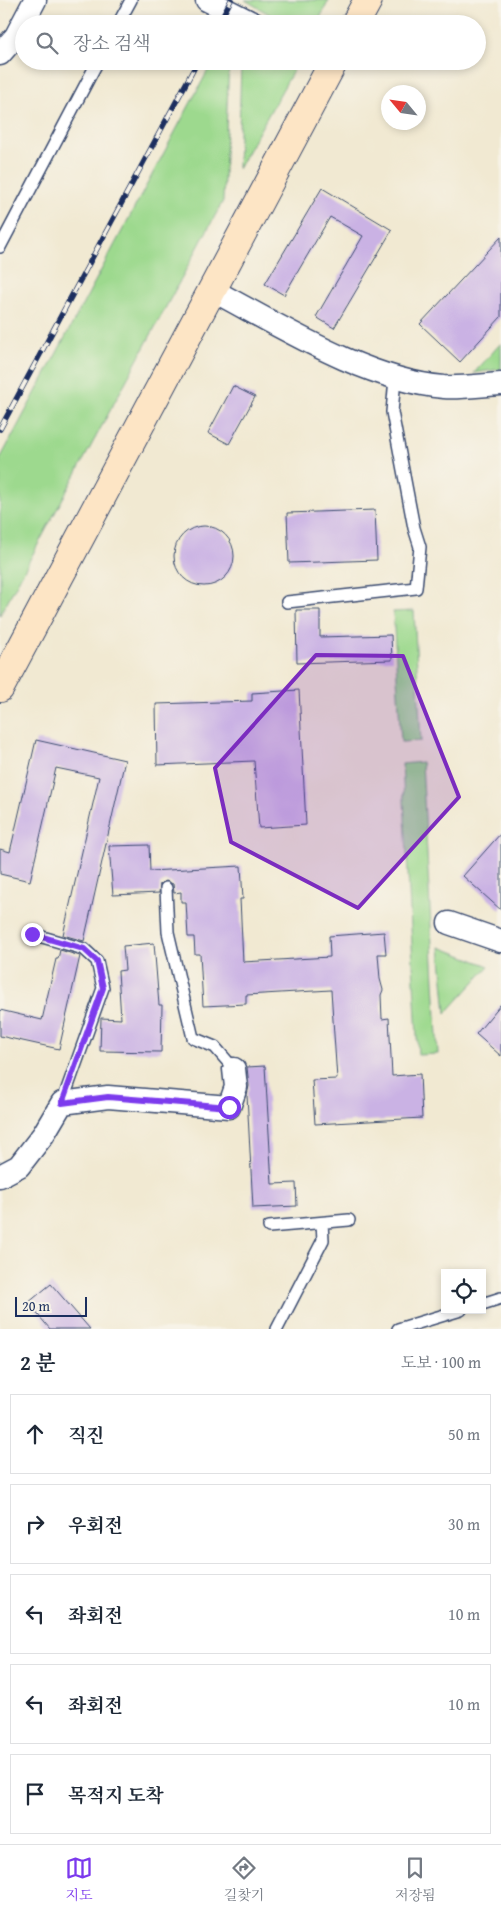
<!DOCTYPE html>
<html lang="ko">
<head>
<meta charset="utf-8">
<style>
	:root { --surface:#fff; --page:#f6f6f7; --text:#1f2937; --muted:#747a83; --line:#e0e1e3; --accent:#7c3aed }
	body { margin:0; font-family:"Gentium Book Plus","Noto Serif KR",serif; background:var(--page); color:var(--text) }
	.controls { position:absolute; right:15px; bottom:15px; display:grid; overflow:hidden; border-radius:0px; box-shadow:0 2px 8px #0003 }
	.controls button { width:45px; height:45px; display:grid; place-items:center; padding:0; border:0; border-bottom:1px solid var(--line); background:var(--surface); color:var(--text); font:25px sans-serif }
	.compass { position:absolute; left:381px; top:85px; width:45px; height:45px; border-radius:50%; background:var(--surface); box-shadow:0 2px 8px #0003; rotate:299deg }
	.scale { position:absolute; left:15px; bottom:12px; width:72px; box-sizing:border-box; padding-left:5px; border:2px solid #1b2f5e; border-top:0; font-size:14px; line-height:18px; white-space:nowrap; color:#1b2f5e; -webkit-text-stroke:4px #f7f3e8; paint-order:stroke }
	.stop { position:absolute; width:15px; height:15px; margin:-11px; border:4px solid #7c3aed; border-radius:50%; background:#fff }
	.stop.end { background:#7c3aed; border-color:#fff; box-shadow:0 1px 5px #0008 }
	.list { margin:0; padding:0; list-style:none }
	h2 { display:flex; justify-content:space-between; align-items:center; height:65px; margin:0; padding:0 20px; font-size:21px }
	h2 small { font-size:16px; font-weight:400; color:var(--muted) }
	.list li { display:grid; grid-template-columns:32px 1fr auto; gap:15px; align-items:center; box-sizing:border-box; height:80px; margin:0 10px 10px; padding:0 10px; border:1px solid var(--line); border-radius:0px }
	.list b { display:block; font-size:19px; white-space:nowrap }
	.list em { font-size:16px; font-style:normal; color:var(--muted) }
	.icon { flex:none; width:28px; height:28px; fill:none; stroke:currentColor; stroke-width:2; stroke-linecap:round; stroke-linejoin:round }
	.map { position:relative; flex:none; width:501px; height:1329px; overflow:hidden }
	.search { position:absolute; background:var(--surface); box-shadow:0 2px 8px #0003; left:15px; right:15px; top:15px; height:55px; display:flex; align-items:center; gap:12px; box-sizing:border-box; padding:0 18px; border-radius:28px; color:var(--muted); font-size:19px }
	.sheet { height:515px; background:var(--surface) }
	nav { display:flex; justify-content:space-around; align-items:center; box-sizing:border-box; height:70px; border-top:1px solid var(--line); background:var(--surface); font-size:14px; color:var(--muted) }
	nav a { display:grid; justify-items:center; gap:2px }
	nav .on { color:var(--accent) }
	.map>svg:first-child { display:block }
</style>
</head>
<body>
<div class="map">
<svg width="501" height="1329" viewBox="0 0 501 1329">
	<rect width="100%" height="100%" fill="#f7f3e8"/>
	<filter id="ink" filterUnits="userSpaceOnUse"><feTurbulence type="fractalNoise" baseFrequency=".02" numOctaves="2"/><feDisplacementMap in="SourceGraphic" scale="10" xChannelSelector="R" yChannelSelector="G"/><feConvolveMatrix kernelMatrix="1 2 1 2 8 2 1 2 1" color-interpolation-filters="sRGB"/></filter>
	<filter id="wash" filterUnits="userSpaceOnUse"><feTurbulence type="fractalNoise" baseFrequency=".0096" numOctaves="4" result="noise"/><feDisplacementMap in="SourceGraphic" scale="20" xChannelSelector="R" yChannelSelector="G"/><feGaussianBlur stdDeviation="1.12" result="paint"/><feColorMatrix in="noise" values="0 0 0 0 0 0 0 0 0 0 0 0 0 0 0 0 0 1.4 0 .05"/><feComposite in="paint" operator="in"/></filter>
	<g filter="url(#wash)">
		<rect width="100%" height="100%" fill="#f1e9d2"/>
		<path fill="#9dd98e" stroke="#5c8476" d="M 245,0 L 329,0 L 317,24 L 286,24 Z
			M 213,61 L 229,61 L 223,201 L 0,615 L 0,459 Z
			M 241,61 L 282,61 L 294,69 L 238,169 Z
			M 501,343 L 501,369 L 474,373 Z
			M 414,611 L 421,741 L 401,742 L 393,612 Z
			M 422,762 L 438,1054 L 418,1055 L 402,764 Z
			M 440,947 L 489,966 L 446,1013 Z"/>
		<g id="blocks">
			<path fill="#cab2e4" d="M 322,188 L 392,230 L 334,328 L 316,317 L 363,236 L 330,217 L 284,295 L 265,284 Z
				M 501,237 L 501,317 L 460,362 L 420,324 Z
				M 233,386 L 255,397 L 229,444 L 208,433 Z
				M 375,510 L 377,560 L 289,563 L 287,513 Z
				M174 556a30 30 0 1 1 60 0a30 30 0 1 1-60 0Z
				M 296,610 L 320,610 L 320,637 L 391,635 L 392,660 L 297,663 Z
				M 299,690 L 306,825 L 259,828 L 254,761 L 157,765 L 156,704 L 252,701 L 252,693 Z
				M 36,740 L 125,760 L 84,941 L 63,935 L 99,777 L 56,768 L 30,881 L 0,874 L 0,849 L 10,852 Z
				M 501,833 L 501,910 L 463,876 Z
				M 149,845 L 150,871 L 241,866 L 243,899 L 240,899 L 243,962 L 330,957 L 329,936 L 384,932 L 386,954 L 378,954 L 380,979 L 383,990 L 381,995 L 382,1019 L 389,1018 L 392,1076 L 420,1074 L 422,1118 L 315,1124 L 312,1080 L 337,1079 L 331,990 L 246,995 L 246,1004 L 203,1006 L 200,954 L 195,954 L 194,937 L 188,937 L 186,902 L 181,902 L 181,892 L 174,893 L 173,884 L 166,881 L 160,884 L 159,893 L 113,895 L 109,846 Z
				M 154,943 L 159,1005 L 162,1005 L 161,1052 L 100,1051 L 101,1018 L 121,1019 L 118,971 L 125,970 L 123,946 Z
				M 60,950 L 80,956 L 59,1049 L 0,1036 L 0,1010 L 42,1020 L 56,959 L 58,959 Z
				M 501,1004 L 501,1056 L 476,1034 Z
				M 265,1066 L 272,1184 L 296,1183 L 297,1206 L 253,1208 L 247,1095 L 249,1086 L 247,1067 Z
				M 51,1284 L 90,1329 L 50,1329 L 28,1303 Z"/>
		</g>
	</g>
	<g filter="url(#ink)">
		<use href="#blocks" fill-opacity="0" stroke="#3b4b6f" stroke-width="1"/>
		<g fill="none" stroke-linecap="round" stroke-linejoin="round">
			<defs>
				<path id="lane" d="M 118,24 L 131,0
					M 0,247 L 98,61
					M 287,602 L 416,588 L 420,547 L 414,528 L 392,412 L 395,379
					M 166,888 L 168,932 L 193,1038 L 215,1047 L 234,1069
					M 32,934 L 84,949 L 97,961 L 103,988 L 62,1103
					M 269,1227 L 349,1220
					M 482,1304 L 501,1298
					M 277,1329 L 323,1240 L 322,1223
					M 398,1329 L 461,1310"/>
				<path id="street" d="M 207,0 L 254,24
					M 0,54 L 16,36 L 35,0
					M 212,290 C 280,326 367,381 444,387 C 462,388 482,385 501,384
					M 449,923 L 501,941
					M 0,1176 L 19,1166 L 43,1135 L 62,1103 L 108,1097 L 229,1107 L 236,1087 L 234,1069"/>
				<path id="secondary" d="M 355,24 L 368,0
					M 0,688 L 334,61"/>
			</defs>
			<use href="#lane" stroke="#3b4b6f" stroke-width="14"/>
			<use href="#street" stroke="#3b4b6f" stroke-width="25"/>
			<use href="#secondary" stroke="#3b4b6f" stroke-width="30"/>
			<use href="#lane" stroke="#fff" stroke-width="11"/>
			<use href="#street" stroke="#fff" stroke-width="22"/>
			<use href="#secondary" stroke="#fde5c5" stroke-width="28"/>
			<defs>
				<path id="rail" d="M 218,24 L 231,0
					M 0,429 L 198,61"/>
			</defs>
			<use href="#rail" stroke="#1b2f5e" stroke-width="5.5"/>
			<use href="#rail" stroke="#f7f3e8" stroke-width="4" stroke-dasharray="11" stroke-linecap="butt"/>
		</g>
	</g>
	<g fill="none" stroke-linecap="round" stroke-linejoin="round" filter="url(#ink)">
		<path stroke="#7c3aed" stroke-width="6" d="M 32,934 L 84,949 L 97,961 L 103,988 L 62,1103 L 108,1097 L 229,1107"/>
	</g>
	<path fill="#7b2cbf" fill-opacity="0.2" stroke="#7b2cbf" stroke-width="4" stroke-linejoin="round" d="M 316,655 L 403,656 L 459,797 L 358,908 L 231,842 L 215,768 Z"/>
</svg>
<div class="controls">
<button><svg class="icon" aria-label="locate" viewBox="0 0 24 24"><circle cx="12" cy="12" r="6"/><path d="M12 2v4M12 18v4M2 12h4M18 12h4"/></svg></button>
</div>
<svg class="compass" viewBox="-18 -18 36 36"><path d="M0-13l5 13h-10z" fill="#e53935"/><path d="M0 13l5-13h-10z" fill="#747a83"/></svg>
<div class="scale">20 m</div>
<div class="stop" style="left:229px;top:1107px"></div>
<div class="stop end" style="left:32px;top:934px"></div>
<div class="search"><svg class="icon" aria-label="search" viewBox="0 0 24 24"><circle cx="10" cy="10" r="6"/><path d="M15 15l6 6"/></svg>장소 검색</div>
</div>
<section class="sheet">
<h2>2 분<small>도보 · 100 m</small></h2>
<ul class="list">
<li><svg class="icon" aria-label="ahead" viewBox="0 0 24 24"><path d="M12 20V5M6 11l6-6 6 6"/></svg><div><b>직진</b></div><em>50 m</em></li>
<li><svg class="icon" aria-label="right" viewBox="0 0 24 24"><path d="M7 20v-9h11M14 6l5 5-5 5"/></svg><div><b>우회전</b></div><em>30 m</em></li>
<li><svg class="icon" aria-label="left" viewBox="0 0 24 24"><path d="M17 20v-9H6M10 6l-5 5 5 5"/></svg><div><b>좌회전</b></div><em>10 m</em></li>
<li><svg class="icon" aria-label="left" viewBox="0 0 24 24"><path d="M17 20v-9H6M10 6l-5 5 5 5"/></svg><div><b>좌회전</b></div><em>10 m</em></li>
<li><svg class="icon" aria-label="arrive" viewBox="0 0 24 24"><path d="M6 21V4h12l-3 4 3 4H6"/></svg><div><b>목적지 도착</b></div></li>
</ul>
</section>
<nav>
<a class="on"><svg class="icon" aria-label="map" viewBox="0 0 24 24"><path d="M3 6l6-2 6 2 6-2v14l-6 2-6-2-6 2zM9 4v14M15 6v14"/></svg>지도</a>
<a><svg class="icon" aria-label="directions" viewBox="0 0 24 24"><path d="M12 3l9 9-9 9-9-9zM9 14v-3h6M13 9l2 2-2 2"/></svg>길찾기</a>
<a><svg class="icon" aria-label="saved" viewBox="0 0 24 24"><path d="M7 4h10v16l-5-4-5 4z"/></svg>저장됨</a>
</nav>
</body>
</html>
